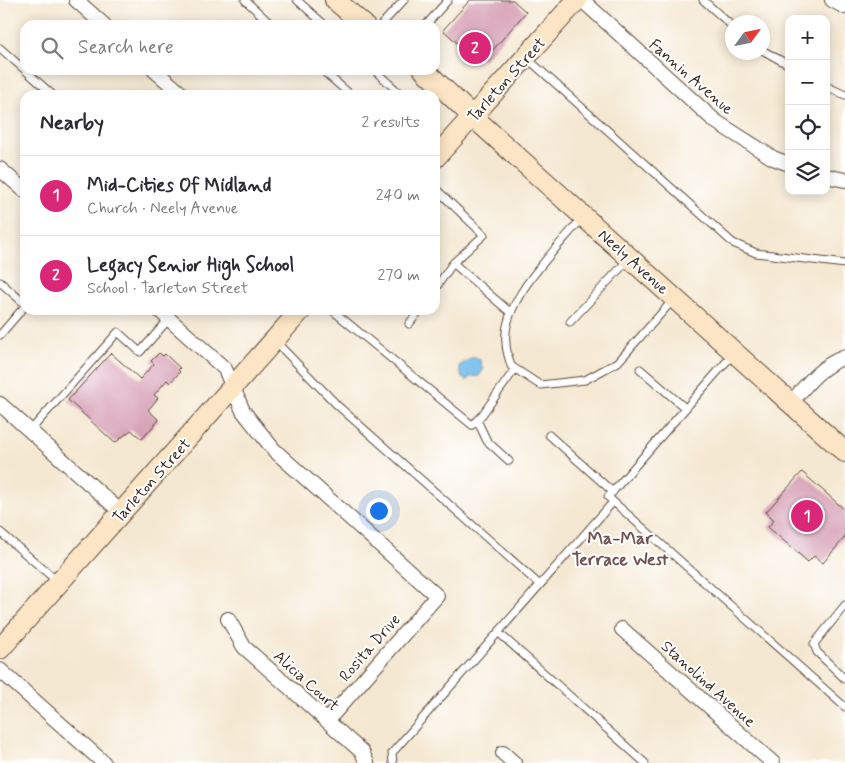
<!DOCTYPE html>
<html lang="en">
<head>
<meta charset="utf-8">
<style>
	:root { --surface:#fff; --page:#f7f7f7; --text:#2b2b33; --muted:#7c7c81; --line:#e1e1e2; --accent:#db2777 }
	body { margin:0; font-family:Mynerve,sans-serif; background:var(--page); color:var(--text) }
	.controls { position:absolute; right:15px; top:15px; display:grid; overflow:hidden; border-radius:10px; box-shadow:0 2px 12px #0003 }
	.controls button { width:45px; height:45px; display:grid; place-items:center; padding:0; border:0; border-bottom:1px solid var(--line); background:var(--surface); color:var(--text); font:25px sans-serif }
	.compass { position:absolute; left:725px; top:15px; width:45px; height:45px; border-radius:50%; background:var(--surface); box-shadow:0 2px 12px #0003; rotate:57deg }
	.you { position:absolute; left:378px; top:510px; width:18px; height:18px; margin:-12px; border:4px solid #fff; border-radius:50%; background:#1a73e8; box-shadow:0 0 0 8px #1a73e833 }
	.badge { display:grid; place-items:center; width:32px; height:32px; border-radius:50%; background:var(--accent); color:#fff; font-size:16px; font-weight:700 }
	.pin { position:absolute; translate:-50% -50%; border:2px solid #fff; box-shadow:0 1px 5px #0006 }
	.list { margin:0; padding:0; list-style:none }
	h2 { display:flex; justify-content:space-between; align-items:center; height:65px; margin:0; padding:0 20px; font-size:21px }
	h2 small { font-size:16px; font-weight:400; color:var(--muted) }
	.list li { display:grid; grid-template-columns:32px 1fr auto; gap:15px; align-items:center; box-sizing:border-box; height:80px; padding:0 20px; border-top:1px solid var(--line) }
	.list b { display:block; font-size:19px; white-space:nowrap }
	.list p { margin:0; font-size:16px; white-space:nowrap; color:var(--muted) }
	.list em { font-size:16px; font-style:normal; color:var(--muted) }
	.icon { flex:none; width:28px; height:28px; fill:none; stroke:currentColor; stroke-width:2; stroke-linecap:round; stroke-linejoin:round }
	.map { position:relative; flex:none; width:845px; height:763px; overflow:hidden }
	.search { position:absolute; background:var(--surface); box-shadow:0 2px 12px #0003; left:20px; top:20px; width:420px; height:55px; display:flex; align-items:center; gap:12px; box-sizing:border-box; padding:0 18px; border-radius:15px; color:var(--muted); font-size:19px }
	.panel { position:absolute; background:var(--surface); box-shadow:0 2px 12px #0003; left:20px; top:90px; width:420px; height:225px; border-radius:15px }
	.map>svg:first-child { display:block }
</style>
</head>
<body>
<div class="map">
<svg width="845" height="763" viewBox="0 0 845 763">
	<rect width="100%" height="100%" fill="#fff"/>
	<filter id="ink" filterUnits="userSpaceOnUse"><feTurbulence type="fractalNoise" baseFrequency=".02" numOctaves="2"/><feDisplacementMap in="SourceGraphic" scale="10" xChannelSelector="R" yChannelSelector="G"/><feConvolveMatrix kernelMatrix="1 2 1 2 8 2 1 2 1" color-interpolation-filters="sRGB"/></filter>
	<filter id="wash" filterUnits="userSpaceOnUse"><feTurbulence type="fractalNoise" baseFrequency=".0096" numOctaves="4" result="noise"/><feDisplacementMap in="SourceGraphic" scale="20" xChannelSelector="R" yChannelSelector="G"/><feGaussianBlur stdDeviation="1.12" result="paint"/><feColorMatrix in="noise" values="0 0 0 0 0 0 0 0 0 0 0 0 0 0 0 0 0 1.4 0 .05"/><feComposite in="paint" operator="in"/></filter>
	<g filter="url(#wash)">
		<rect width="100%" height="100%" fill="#f5e8d2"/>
		<path fill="#75beed" stroke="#587486" d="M 473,357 L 480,360 L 483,370 L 479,376 L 469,377 L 467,381 L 462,378 L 459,366 Z"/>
		<g id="blocks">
			<path fill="#d7a1b6" d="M 470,0 L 513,0 L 526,12 L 484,60 L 476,54 L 473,57 L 443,30 Z
				M 111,353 L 140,379 L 154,364 L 151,361 L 159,353 L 163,356 L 165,354 L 180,368 L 178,370 L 180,372 L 170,383 L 167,380 L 154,395 L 158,398 L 148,410 L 159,420 L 142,439 L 131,430 L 115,443 L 68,400 Z
				M 802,472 L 845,510 L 845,537 L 823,563 L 814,556 L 808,562 L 768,527 L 774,520 L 766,512 Z"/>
		</g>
	</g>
	<g filter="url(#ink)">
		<use href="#blocks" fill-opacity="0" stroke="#574639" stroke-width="1"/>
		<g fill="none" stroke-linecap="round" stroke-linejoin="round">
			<defs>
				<path id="lane" d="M 245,0 L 272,25
					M 297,0 L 325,25
					M 703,0 L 732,26
					M 381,25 L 404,0
					M 426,25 L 448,0
					M 0,48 L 53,95
					M 762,50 L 789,65
					M 528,59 L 733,243 L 756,253 L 845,264
					M 322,70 L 351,95
					M 374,70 L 402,95
					M 826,86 L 845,95
					M 435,188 L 484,235 L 453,263 L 511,313
					M 582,218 C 557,249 501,300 506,343 C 506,351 509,358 511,366 L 540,385 L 585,380 L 618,362 L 673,300
					M 0,282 L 25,304
					M 435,289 L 453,263
					M 332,310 L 472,425 L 482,415 L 515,369
					M 570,322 L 628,260
					M 409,324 L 420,310
					M 0,335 L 25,306
					M 276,342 L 337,405 L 540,585
					M 734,353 L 608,497 L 845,707
					M 640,369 L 685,408
					M 477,420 L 487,441 L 509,461
					M 30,431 L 118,332 L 140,352 L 169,319
					M 549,435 L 613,492
					M 0,532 L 57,581
					M 845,605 L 814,644 L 817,652 L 845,679
					M 499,633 L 645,763
					M 393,763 L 392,753 L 613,502"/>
				<path id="street" d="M 76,0 L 104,25
					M 582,0 L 715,121 L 773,158 L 789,164
					M 832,0 L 845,7
					M 154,70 L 183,95
					M 0,169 L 25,191
					M 826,176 L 845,180
					M 159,310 L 225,369 L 243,411 L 274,450 L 437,596 L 327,721
					M 791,403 C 807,384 820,366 845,357
					M 0,404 L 122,513
					M 228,619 L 244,647 L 362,752 L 367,763
					M 622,629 L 773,763
					M 0,670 L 104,763
					M 503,753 L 514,763"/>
				<path id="secondary" d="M 335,0 L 364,25
					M 424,70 L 472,116 L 845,452
					M 435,158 L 577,0
					M 0,649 L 301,310"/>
			</defs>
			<use href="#lane" stroke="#574639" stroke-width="9"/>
			<use href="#street" stroke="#574639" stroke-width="16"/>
			<use href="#secondary" stroke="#574639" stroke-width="22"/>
			<use href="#lane" stroke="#fff" stroke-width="7"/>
			<use href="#street" stroke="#fff" stroke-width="14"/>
			<use href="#secondary" stroke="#fce5c4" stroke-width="20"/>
		</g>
	</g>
	<g text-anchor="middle" stroke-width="4" stroke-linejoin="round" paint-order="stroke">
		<g font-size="16" fill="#3b2a1e" stroke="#fff">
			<text transform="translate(692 76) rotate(41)" y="6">Fannin Avenue</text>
			<text transform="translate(506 79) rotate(-48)" y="6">Tarleton Street</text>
			<text transform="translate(634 261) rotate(42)" y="6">Neely Avenue</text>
			<text transform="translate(151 480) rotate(-48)" y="6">Tarleton Street</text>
			<text transform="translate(369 647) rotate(-49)" y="6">Rosita Drive</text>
			<text transform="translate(307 680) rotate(42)" y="6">Alicia Court</text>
			<text transform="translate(709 683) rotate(42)" y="6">Stanolind Avenue</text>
		</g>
		<g font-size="18" font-weight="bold" fill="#725453" stroke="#fff">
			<text x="620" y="544">Ma-Mar<tspan x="620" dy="21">Terrace West</tspan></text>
		</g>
	</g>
</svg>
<div class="controls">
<button>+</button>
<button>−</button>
<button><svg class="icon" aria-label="locate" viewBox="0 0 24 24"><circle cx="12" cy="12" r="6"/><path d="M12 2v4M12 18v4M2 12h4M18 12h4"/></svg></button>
<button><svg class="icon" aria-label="layers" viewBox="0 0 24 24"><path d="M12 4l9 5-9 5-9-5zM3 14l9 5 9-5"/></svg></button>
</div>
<svg class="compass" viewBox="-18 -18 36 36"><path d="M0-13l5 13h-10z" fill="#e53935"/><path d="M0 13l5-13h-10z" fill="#7c7c81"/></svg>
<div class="you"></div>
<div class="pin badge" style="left:807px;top:516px">1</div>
<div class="pin badge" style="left:475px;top:48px">2</div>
<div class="search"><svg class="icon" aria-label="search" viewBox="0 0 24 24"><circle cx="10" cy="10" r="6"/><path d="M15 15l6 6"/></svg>Search here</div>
<section class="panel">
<h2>Nearby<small>2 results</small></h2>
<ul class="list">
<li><span class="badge">1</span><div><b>Mid-Cities Of Midland</b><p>Church · Neely Avenue</p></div><em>240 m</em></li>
<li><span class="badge">2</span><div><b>Legacy Senior High School</b><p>School · Tarleton Street</p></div><em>270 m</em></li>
</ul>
</section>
</div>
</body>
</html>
